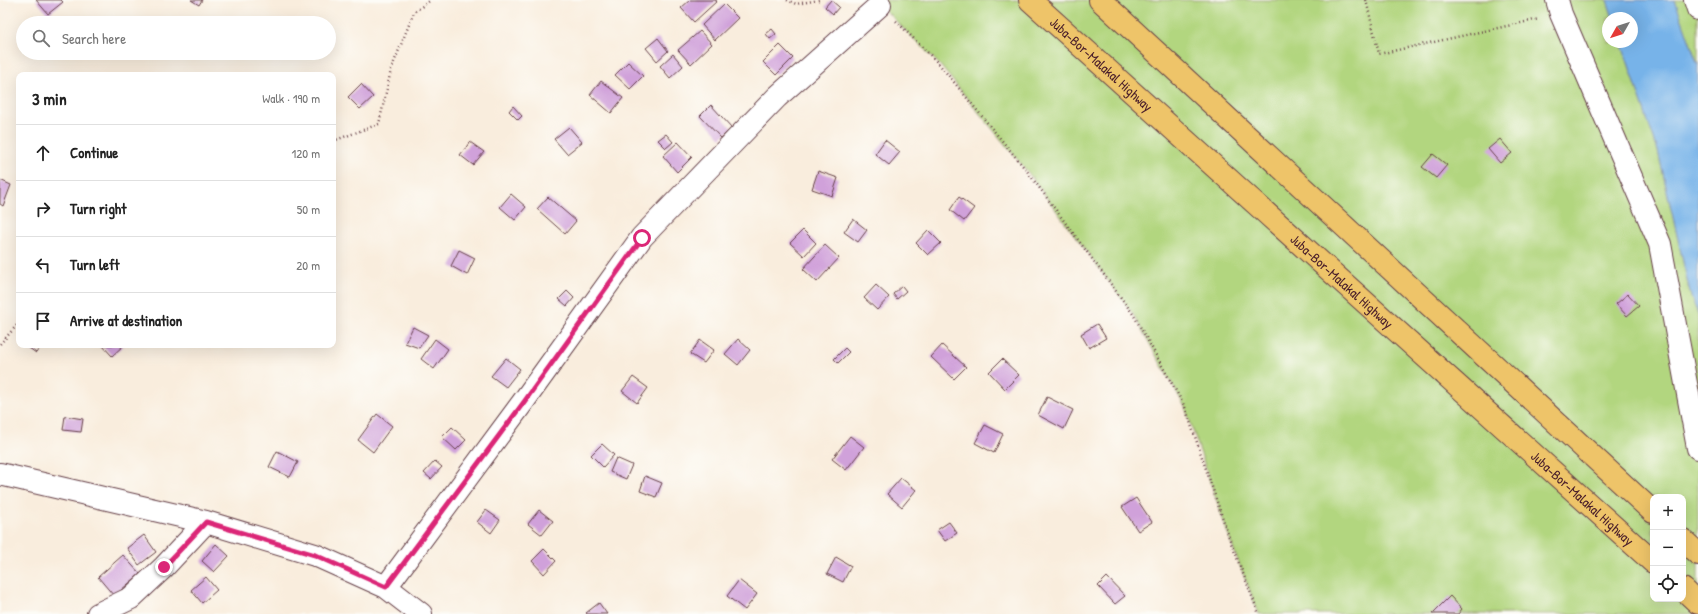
<!DOCTYPE html>
<html lang="en">
<head>
<meta charset="utf-8">
<style>
	:root { --surface:#fff; --page:#f2f2f2; --text:#222; --muted:#767676; --line:#e0e0e0 }
	body { margin:0; font-family:"Patrick Hand",sans-serif; background:var(--page); color:var(--text) }
	.controls { position:absolute; right:12px; bottom:12px; display:grid; overflow:hidden; border-radius:8px; box-shadow:0 4px 16px #0002 }
	.controls button { width:36px; height:36px; display:grid; place-items:center; padding:0; border:0; border-bottom:1px solid var(--line); background:var(--surface); color:var(--text); font:20px sans-serif }
	.compass { position:absolute; left:1602px; top:12px; width:36px; height:36px; border-radius:50%; background:var(--surface); box-shadow:0 4px 16px #0002; rotate:231deg }
	.stop { position:absolute; width:12px; height:12px; margin:-9px; border:3px solid #db2777; border-radius:50%; background:#fff }
	.stop.end { background:#db2777; border-color:#fff; box-shadow:0 1px 4px #0008 }
	.list { margin:0; padding:0; list-style:none }
	h2 { display:flex; justify-content:space-between; align-items:center; height:52px; margin:0; padding:0 16px; font-size:17px }
	h2 small { font-size:13px; font-weight:400; color:var(--muted) }
	.list li { display:grid; grid-template-columns:26px 1fr auto; gap:12px; align-items:center; box-sizing:border-box; height:56px; padding:0 16px; border-top:1px solid var(--line) }
	.list b { display:block; font-size:15px; white-space:nowrap }
	.list em { font-size:13px; font-style:normal; color:var(--muted) }
	.icon { flex:none; width:22px; height:22px; fill:none; stroke:currentColor; stroke-width:2; stroke-linecap:round; stroke-linejoin:round }
	.map { position:relative; flex:none; width:1698px; height:614px; overflow:hidden }
	.search { position:absolute; background:var(--surface); box-shadow:0 4px 16px #0002; left:16px; top:16px; width:320px; height:44px; display:flex; align-items:center; gap:10px; box-sizing:border-box; padding:0 14px; border-radius:22px; color:var(--muted); font-size:15px }
	.panel { position:absolute; background:var(--surface); box-shadow:0 4px 16px #0002; left:16px; top:72px; width:320px; height:276px; border-radius:8px }
	.map>svg:first-child { display:block }
</style>
</head>
<body>
<div class="map">
<svg width="1698" height="614" viewBox="0 0 1698 614">
	<rect width="100%" height="100%" fill="#fdfcf7"/>
	<filter id="ink" filterUnits="userSpaceOnUse"><feTurbulence type="fractalNoise" baseFrequency=".025" numOctaves="2"/><feDisplacementMap in="SourceGraphic" scale="8" xChannelSelector="R" yChannelSelector="G"/><feConvolveMatrix kernelMatrix="1 2 1 2 8 2 1 2 1" color-interpolation-filters="sRGB"/></filter>
	<filter id="wash" filterUnits="userSpaceOnUse"><feTurbulence type="fractalNoise" baseFrequency=".012" numOctaves="4" result="noise"/><feDisplacementMap in="SourceGraphic" scale="16" xChannelSelector="R" yChannelSelector="G"/><feGaussianBlur stdDeviation="0.9" result="paint"/><feColorMatrix in="noise" values="0 0 0 0 0 0 0 0 0 0 0 0 0 0 0 0 0 1.4 0 .05"/><feComposite in="paint" operator="in"/></filter>
	<g filter="url(#wash)">
		<rect width="100%" height="100%" fill="#f9eddd"/>
		<path fill="#b2d67f" stroke="#7e7a55" fill-rule="evenodd" d="M 875,0 L 1607,0 L 1613,18 L 1608,18 L 1608,42 L 1621,42 L 1658,151 L 1691,297 L 1698,314 L 1698,614 L 1259,614 L 1231,543 L 1185,407 L 1133,314 L 1027,171 L 939,64 ZM 1653,497 L 1683,497 L 1683,599 L 1653,599 Z
			M 1675,0 L 1698,0 L 1698,65 L 1676,4 Z"/>
		<path fill="#77b3e9" stroke="#60698a" d="M 1607,0 L 1675,0 L 1698,65 L 1698,314 L 1691,297 L 1658,151 L 1621,42 L 1632,42 L 1632,18 L 1613,18 Z"/>
		<g id="blocks">
			<path fill="#d0a1da" d="M 36,0 L 61,0 L 63,2 L 48,14 Z
				M 191,0 L 202,0 L 199,5 Z
				M 690,0 L 715,0 L 717,1 L 694,22 L 681,8 Z
				M 831,0 L 839,7 L 833,14 L 825,7 Z
				M 724,4 L 738,18 L 715,40 L 702,25 Z
				M 772,29 L 776,34 L 770,39 L 766,34 Z
				M 700,31 L 712,44 L 691,64 L 678,50 Z
				M 658,38 L 668,51 L 657,61 L 646,48 Z
				M 780,45 L 793,58 L 776,75 L 763,62 Z
				M 673,54 L 683,66 L 670,78 L 660,66 Z
				M 628,62 L 643,76 L 630,89 L 615,75 Z
				M 601,81 L 623,98 L 611,113 L 590,95 Z
				M 361,84 L 373,97 L 360,109 L 348,97 Z
				M 711,105 L 732,128 L 721,138 L 700,116 Z
				M 513,106 L 522,116 L 518,120 L 509,111 Z
				M 569,127 L 582,142 L 567,154 L 554,139 Z
				M 666,134 L 673,142 L 666,148 L 658,140 Z
				M 1500,139 L 1512,153 L 1500,163 L 1488,149 Z
				M 885,140 L 900,152 L 889,165 L 875,154 Z
				M 470,142 L 484,152 L 473,165 L 460,155 Z
				M 678,142 L 692,157 L 677,172 L 663,156 Z
				M 1433,154 L 1447,165 L 1436,178 L 1422,167 Z
				M 818,171 L 838,178 L 832,196 L 812,189 Z
				M 0,180 L 11,185 L 3,206 L 0,204 Z
				M 511,194 L 526,207 L 515,220 L 500,207 Z
				M 548,197 L 576,221 L 565,234 L 537,209 Z
				M 959,197 L 974,208 L 964,221 L 950,210 Z
				M 853,219 L 867,230 L 858,242 L 844,232 Z
				M 803,230 L 816,243 L 804,256 L 790,243 Z
				M 928,230 L 941,243 L 928,255 L 916,243 Z
				M 825,245 L 839,258 L 817,282 L 803,269 Z
				M 459,250 L 475,258 L 467,275 L 451,266 Z
				M 876,285 L 889,297 L 877,310 L 864,298 Z
				M 902,286 L 906,291 L 897,299 L 893,294 Z
				M 567,291 L 574,298 L 567,306 L 559,299 Z
				M 1628,294 L 1639,306 L 1627,316 L 1616,304 Z
				M 1097,324 L 1106,338 L 1089,348 L 1081,334 Z
				M 413,327 L 428,335 L 419,348 L 405,343 Z
				M 435,339 L 448,349 L 434,369 L 421,359 Z
				M 738,339 L 750,350 L 738,365 L 725,354 Z
				M 700,340 L 714,350 L 704,363 L 690,354 Z
				M 25,345 L 42,345 L 36,353 Z
				M 102,345 L 124,345 L 112,356 Z
				M 942,345 L 966,367 L 954,379 L 931,357 Z
				M 845,348 L 849,352 L 838,363 L 834,359 Z
				M 506,358 L 520,369 L 506,387 L 491,376 Z
				M 1002,359 L 1019,375 L 1005,389 L 989,372 Z
				M 633,377 L 648,388 L 637,403 L 622,391 Z
				M 1047,397 L 1073,410 L 1064,429 L 1038,415 Z
				M 377,414 L 392,426 L 373,452 L 358,440 Z
				M 65,416 L 83,419 L 81,432 L 63,430 Z
				M 985,425 L 1003,434 L 994,453 L 975,443 Z
				M 452,427 L 466,440 L 456,450 L 442,437 Z
				M 850,436 L 864,447 L 846,470 L 832,459 Z
				M 602,444 L 614,455 L 603,467 L 591,455 Z
				M 277,451 L 298,462 L 290,477 L 269,467 Z
				M 616,458 L 632,465 L 626,479 L 610,472 Z
				M 435,461 L 442,467 L 431,479 L 424,473 Z
				M 645,476 L 662,483 L 656,497 L 640,491 Z
				M 901,478 L 916,490 L 902,507 L 887,494 Z
				M 1136,498 L 1152,522 L 1138,531 L 1122,507 Z
				M 486,510 L 500,520 L 491,533 L 477,522 Z
				M 539,510 L 553,521 L 542,535 L 528,524 Z
				M 949,522 L 957,533 L 945,541 L 937,530 Z
				M 144,535 L 156,552 L 139,565 L 127,548 Z
				M 216,544 L 229,556 L 214,572 L 202,561 Z
				M 544,549 L 556,561 L 544,574 L 532,561 Z
				M 123,555 L 140,574 L 114,596 L 98,577 Z
				M 836,557 L 851,566 L 843,582 L 827,574 Z
				M 206,577 L 217,590 L 202,603 L 191,590 Z
				M 1107,577 L 1125,596 L 1115,604 L 1098,586 Z
				M 739,580 L 757,594 L 745,610 L 727,596 Z
				M 1450,596 L 1462,609 L 1458,614 L 1432,614 Z
				M 599,603 L 607,614 L 587,614 L 586,613 Z"/>
		</g>
	</g>
	<g filter="url(#ink)">
		<use href="#blocks" fill-opacity="0" stroke="#643e46" stroke-width="1"/>
		<g fill="none" stroke-linecap="round" stroke-linejoin="round">
			<defs>
				<path id="minor" d="M 1557,0 L 1561,14 L 1660,244 L 1698,448
					M 1695,0 L 1698,9
					M 0,474 L 206,522 L 315,555 L 386,587 L 421,614
					M 386,587 L 523,402 L 642,237 L 777,97 L 880,5
					M 98,614 L 131,598 L 164,567 L 206,522"/>
				<g id="trunk">
					<path id="s1" d="M 1030,0 L 1653,562"/>
					<path d="M 1100,0 L 1653,512"/>
					<path d="M 1683,540 L 1698,554"/>
					<path d="M 1683,589 L 1698,603"/>
				</g>
			</defs>
			<use href="#minor" stroke="#643e46" stroke-width="24"/>
			<use href="#trunk" stroke="#643e46" stroke-width="24"/>
			<path stroke="#643e46" stroke-width="2.5" stroke-dasharray="1 3" stroke-linecap="butt" d="M 787,0 L 796,4 L 819,0
				M 1366,0 L 1379,54 L 1539,19
				M 896,21 L 939,64 L 1027,171 L 1133,314 L 1185,407 L 1231,543 L 1259,614
				M 333,141 L 379,124 L 391,70 L 414,12 L 431,0
				M 0,344 L 19,323"/>
			<use href="#minor" stroke="#fff" stroke-width="22"/>
			<use href="#trunk" stroke="#eec469" stroke-width="22"/>
		</g>
	</g>
	<g fill="none" stroke-linecap="round" stroke-linejoin="round" filter="url(#ink)">
		<path stroke="#db2777" stroke-width="5" d="M 164,567 L 206,522 L 315,555 L 386,587 L 524,402 L 642,238"/>
	</g>
	<g text-anchor="middle" stroke-width="3.5" stroke-linejoin="round" paint-order="stroke">
		<g font-size="14" fill="#4a1f2b" stroke="#fdfcf7">
			<text dy="5" stroke="none"><textPath href="#s1" startOffset="96">Juba-Bor-Malakal Highway</textPath></text>
			<text dy="5" stroke="none"><textPath href="#s1" startOffset="420">Juba-Bor-Malakal Highway</textPath></text>
			<text dy="5" stroke="none"><textPath href="#s1" startOffset="744">Juba-Bor-Malakal Highway</textPath></text>
		</g>
	</g>
</svg>
<div class="controls">
<button>+</button>
<button>−</button>
<button><svg class="icon" aria-label="locate" viewBox="0 0 24 24"><circle cx="12" cy="12" r="6"/><path d="M12 2v4M12 18v4M2 12h4M18 12h4"/></svg></button>
</div>
<svg class="compass" viewBox="-18 -18 36 36"><path d="M0-13l5 13h-10z" fill="#e53935"/><path d="M0 13l5-13h-10z" fill="#767676"/></svg>
<div class="stop" style="left:642px;top:238px"></div>
<div class="stop end" style="left:164px;top:567px"></div>
<div class="search"><svg class="icon" aria-label="search" viewBox="0 0 24 24"><circle cx="10" cy="10" r="6"/><path d="M15 15l6 6"/></svg>Search here</div>
<section class="panel">
<h2>3 min<small>Walk · 190 m</small></h2>
<ul class="list">
<li><svg class="icon" aria-label="ahead" viewBox="0 0 24 24"><path d="M12 20V5M6 11l6-6 6 6"/></svg><div><b>Continue</b></div><em>120 m</em></li>
<li><svg class="icon" aria-label="right" viewBox="0 0 24 24"><path d="M7 20v-9h11M14 6l5 5-5 5"/></svg><div><b>Turn right</b></div><em>50 m</em></li>
<li><svg class="icon" aria-label="left" viewBox="0 0 24 24"><path d="M17 20v-9H6M10 6l-5 5 5 5"/></svg><div><b>Turn left</b></div><em>20 m</em></li>
<li><svg class="icon" aria-label="arrive" viewBox="0 0 24 24"><path d="M6 21V4h12l-3 4 3 4H6"/></svg><div><b>Arrive at destination</b></div></li>
</ul>
</section>
</div>
</body>
</html>
